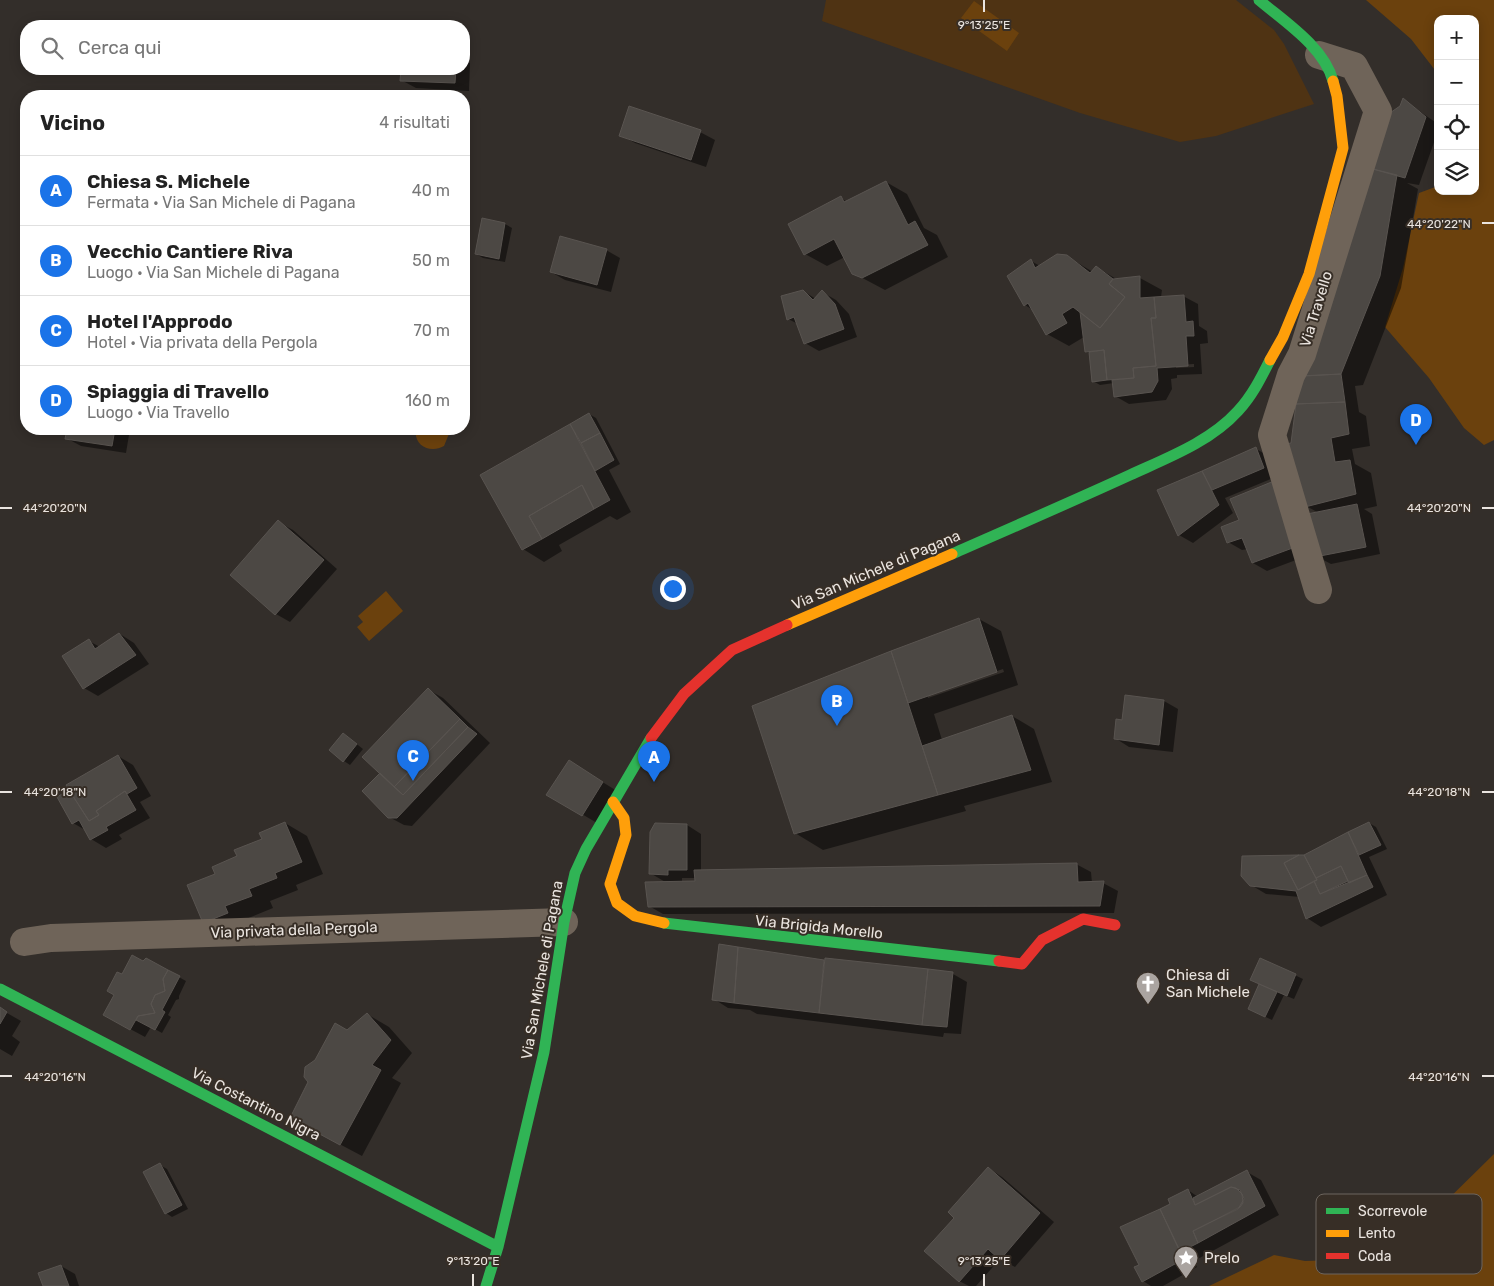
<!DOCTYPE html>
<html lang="it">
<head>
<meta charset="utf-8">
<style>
	:root { --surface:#fff; --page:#f6f6f6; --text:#222; --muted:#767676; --line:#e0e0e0; --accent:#1a73e8 }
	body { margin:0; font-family:Rubik,sans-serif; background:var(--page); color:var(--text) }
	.controls { position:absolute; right:15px; top:15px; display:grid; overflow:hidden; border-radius:10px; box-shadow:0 2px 12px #0003 }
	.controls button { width:45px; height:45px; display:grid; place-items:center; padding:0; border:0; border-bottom:1px solid var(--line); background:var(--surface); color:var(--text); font:25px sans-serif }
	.you { position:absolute; left:672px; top:588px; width:18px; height:18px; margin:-12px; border:4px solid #fff; border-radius:50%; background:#1a73e8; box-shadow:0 0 0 8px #1a73e833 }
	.badge { display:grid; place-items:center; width:32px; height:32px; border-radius:50%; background:var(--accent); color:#fff; font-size:16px; font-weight:700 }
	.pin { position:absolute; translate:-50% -41px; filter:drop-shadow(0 1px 2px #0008) }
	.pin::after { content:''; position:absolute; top:26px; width:18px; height:15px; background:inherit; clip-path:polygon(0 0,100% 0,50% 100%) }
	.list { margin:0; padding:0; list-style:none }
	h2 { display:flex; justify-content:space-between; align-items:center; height:65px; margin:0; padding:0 20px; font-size:21px }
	h2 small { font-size:16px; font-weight:400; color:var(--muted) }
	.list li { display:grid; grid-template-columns:32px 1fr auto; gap:15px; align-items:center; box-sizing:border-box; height:70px; padding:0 20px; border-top:1px solid var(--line) }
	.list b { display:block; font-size:19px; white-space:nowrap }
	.list p { margin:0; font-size:16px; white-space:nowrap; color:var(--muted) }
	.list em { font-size:16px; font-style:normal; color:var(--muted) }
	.icon { flex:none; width:28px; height:28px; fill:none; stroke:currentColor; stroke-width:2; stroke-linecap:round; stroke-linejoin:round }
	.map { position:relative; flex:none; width:1494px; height:1286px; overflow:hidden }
	.search { position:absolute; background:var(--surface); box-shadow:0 2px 12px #0003; left:20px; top:20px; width:450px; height:55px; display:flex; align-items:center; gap:12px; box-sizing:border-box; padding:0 18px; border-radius:20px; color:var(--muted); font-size:19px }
	.panel { position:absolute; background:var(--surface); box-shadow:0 2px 12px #0003; left:20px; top:90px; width:450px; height:345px; border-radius:20px }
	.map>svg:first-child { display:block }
</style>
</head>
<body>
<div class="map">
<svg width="1494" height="1286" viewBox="0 0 1494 1286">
	<rect width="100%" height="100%" fill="#332e2a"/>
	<path fill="#4f3313" d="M 826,0 L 1236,0 L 1274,30 L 1284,44 L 1314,104 L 1216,136 L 1180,142 L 1080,113 L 822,21 Z"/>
	<path fill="#6b410d" d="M 1366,0 L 1494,0 L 1494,440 L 1484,445 L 1464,428 L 1429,378 L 1385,327 L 1403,268 L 1419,193 L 1438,186 L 1438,191 L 1475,191 L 1475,19 L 1438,19 L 1438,74 L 1411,39 Z
		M 974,1 L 1019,33 L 1007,51 L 961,18 Z
		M 416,429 L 451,429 L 444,446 C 430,454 413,445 416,429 Z
		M 386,591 L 403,611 L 369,641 L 357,627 L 363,622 L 358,616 Z
		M 1494,1154 L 1494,1286 L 1209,1286 L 1274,1255 L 1305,1261 L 1336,1260 L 1344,1253 L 1342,1233 L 1356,1218 L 1391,1232 L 1436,1211 Z"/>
	<path fill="#0007" fill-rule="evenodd" d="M 464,59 L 470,63 L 469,91 L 416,88 L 401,80 L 402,72 L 366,69 L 464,69 Z
		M 1403,100 L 1438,124 L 1438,131 L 1419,185 L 1407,183 L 1418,189 L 1401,288 L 1363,385 L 1355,386 L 1359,412 L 1366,416 L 1370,446 L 1352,449 L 1355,464 L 1371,473 L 1377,506 L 1364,509 L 1372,514 L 1380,554 L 1331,564 L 1316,556 L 1319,513 L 1306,506 L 1292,444 Z
		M 700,132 L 715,140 L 706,167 L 635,143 L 621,135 Z
		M 886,182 L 907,194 L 924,228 L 937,235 L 948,257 L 885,290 L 853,273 L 845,257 L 827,266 L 805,254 L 841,198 L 847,202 Z
		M 505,224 L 512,228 L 505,262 L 483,258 L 476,254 Z
		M 606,250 L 620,258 L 611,292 L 565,280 L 551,272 Z
		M 1066,256 L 1093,272 L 1096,267 L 1118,280 L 1140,278 L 1162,290 L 1161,297 L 1183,296 L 1198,304 L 1199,326 L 1207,331 L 1208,343 L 1200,344 L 1202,374 L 1177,375 L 1177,378 L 1171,379 L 1172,389 L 1166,400 L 1129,404 L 1115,396 L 1114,383 L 1100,385 L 1093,381 L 1090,354 L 1086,351 L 1084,337 L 1069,346 L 1047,334 L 1033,310 L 1025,305 L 1031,261 L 1040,266 ZM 1194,364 L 1194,367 L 1176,368 L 1176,365 Z
		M 803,291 L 816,299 L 822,292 L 836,300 L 849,314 L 857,337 L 819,351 L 805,343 L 798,324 L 788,319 Z
		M 589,414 L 596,418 L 620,464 L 609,470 L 631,512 L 617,520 L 610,516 L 559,545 L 562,551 L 544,562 L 523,549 L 481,475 Z
		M 68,429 L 130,429 L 126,453 L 81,446 L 66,438 Z
		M 1256,449 L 1271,457 L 1278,476 L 1225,498 L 1233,513 L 1193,543 L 1179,535 L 1159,491 Z
		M 278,522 L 293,530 L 337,569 L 290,622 L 276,614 L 231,575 Z
		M 1223,527 L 1312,554 L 1267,571 L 1253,563 L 1248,549 L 1242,550 L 1228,542 Z
		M 979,619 L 1001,631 L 1018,685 L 934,714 L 942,740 L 1012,716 L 1034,729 L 1052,782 L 964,806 L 966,811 L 823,850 L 795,833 L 891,652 ZM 1003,669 L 1004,672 L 928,698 L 928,695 Z
		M 120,634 L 134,643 L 149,664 L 98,696 L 84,688 L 89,641 L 100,647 Z
		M 429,690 L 443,698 L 490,743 L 412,826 L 404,825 L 389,817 L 382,773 Z
		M 1164,701 L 1178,709 L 1173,752 L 1129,747 L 1115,738 L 1123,721 Z
		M 344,734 L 363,749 L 350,765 L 344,761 Z
		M 118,756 L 133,765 L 151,796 L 140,802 L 150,818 L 119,835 L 122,839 L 106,848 L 91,839 L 87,831 L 73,823 L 58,797 Z
		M 583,770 L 617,791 L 597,823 L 548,794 Z
		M 285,823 L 307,836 L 323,874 L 296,885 L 298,890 L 270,901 L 273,908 L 246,919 L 204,922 L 216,875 Z
		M 1369,823 L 1376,827 L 1387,849 L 1369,857 L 1387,895 L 1321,927 L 1307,918 L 1300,897 L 1266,894 L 1251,885 L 1243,857 L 1307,856 Z
		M 687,825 L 701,834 L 701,871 L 1076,864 L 1091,872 L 1092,883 L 1103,883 L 1118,891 L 1114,913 L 663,914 L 649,906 L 667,883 L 650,873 ZM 682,878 L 696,878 L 696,883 L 682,883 Z
		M 738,948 L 825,961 L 953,974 L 967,982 L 961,1034 L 944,1033 L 943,1037 L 757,1014 L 750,1010 L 728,1008 L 714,999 Z
		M 146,959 L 186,981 L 179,996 L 179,999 L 176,1000 L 168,1015 L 171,1017 L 162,1033 L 151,1027 L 145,1037 L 119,1023 L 116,995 L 122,976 Z
		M 1261,959 L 1303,979 L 1294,999 L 1284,995 L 1272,1020 L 1249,1009 L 1261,984 Z
		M 0,1009 L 21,1021 L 12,1036 L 20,1042 L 12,1056 L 0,1049 Z
		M 367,1014 L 389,1027 L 412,1053 L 392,1078 L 401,1083 L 362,1156 L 313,1130 L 309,1082 L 347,1031 Z
		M 160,1165 L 167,1169 L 188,1209 L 172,1217 L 166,1213 Z
		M 988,1168 L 1002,1177 L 1054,1222 L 1015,1267 L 1000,1259 L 976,1286 L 969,1286 L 959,1281 L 956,1217 Z
		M 1247,1172 L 1261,1180 L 1279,1215 L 1194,1261 L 1197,1267 L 1163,1286 L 1151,1286 L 1143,1281 L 1141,1266 L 1188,1190 L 1198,1197 Z
		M 61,1266 L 75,1274 L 79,1286 L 44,1286 Z"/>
	<path fill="#4c4844" stroke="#595450" d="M 401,69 L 456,69 L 455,83 L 400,81 Z
		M 1403,98 L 1426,117 L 1405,178 L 1369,168 L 1384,117 L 1400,106 Z
		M 629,106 L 701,130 L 691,160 L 619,136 Z
		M 1369,168 L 1397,175 L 1380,276 L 1341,374 L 1305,376 Z
		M 886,181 L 908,225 L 915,221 L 928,245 L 862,278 L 852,274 L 834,239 L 804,255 L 788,224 L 841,196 L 844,202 Z
		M 482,218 L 505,223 L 499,259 L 475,254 Z
		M 560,236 L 607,249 L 597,285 L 550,272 Z
		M 1057,254 L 1067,255 L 1090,273 L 1096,266 L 1113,279 L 1109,284 L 1125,297 L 1100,328 L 1073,307 L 1062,314 L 1067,323 L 1046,335 L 1028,303 L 1024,306 L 1007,276 L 1031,259 L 1035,268 Z
		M 1140,276 L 1140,298 L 1154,297 L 1156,318 L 1151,318 L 1156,366 L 1133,368 L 1134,378 L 1107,380 L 1104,350 L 1085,352 L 1080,312 L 1100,328 L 1125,297 L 1109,284 L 1113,279 Z
		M 803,290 L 813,300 L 822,290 L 835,304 L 844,329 L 804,344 L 794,317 L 787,320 L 781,296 Z
		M 1184,295 L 1186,322 L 1193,321 L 1194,336 L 1186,336 L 1188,366 L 1157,368 L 1158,381 L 1152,392 L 1114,397 L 1112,380 L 1134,378 L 1133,368 L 1156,366 L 1151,318 L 1156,318 L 1154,297 Z
		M 1104,350 L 1107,380 L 1092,382 L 1089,352 Z
		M 1341,374 L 1345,402 L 1296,404 L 1299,376 Z
		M 1345,402 L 1349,434 L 1331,438 L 1335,462 L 1350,460 L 1356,494 L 1305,507 L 1286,444 L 1291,443 L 1296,404 Z
		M 589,413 L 600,433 L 581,443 L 570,424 Z
		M 570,424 L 610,500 L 594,509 L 582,485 L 529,516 L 542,539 L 522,550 L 480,475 Z
		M 67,429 L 115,429 L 112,446 L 65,439 Z
		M 600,433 L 614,460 L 595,471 L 581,443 Z
		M 1256,447 L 1264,468 L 1212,490 L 1202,471 Z
		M 1202,471 L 1219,505 L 1178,536 L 1157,490 Z
		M 1274,481 L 1298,546 L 1252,563 L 1242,538 L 1227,543 L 1221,527 L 1239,520 L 1230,499 Z
		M 582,485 L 594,509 L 542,539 L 529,516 Z
		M 1357,504 L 1366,547 L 1315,557 L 1307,514 Z
		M 278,520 L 324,560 L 275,615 L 230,575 Z
		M 979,618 L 997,672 L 908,703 L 891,651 Z
		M 119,633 L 136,655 L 83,689 L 62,656 L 89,639 L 95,649 Z
		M 891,651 L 938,795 L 794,834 L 752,706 Z
		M 428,688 L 460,719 L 394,787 L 362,757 Z
		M 1125,695 L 1164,700 L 1159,745 L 1114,739 L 1116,719 L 1122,720 Z
		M 1012,715 L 1031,770 L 938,795 L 922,746 Z
		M 460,719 L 468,727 L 403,795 L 394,787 Z
		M 468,727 L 477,734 L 397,818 L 388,818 L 362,791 L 380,773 L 403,795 Z
		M 343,733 L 357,744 L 343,762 L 329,750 Z
		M 118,755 L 137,788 L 127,794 L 125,791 L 96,811 L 99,815 L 89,821 L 66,785 Z
		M 569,760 L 603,782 L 582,816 L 546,795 Z
		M 69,790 L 89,821 L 99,815 L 96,811 L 125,791 L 136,810 L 106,827 L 108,830 L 90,840 L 79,820 L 72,824 L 57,797 Z
		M 285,822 L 302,862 L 275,873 L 277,878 L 249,889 L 252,896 L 225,906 L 228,913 L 203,923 L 187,885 L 215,874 L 212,867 L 237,856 L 234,850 L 262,839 L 259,833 Z
		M 1369,822 L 1381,845 L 1359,855 L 1348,832 Z
		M 655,823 L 687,824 L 687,870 L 668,870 L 668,875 L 649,874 L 650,832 Z
		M 1348,832 L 1367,875 L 1349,883 L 1341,866 L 1316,878 L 1304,855 Z
		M 1299,855 L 1284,863 L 1298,890 L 1314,881 L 1320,894 L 1367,875 L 1373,887 L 1306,919 L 1296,891 L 1250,886 L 1241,876 L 1242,856 Z
		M 1299,855 L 1304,855 L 1317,880 L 1298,890 L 1284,863 Z
		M 1077,863 L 1078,882 L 1104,881 L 1100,906 L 648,907 L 645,882 L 695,881 L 694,870 Z
		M 1341,866 L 1348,881 L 1320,894 L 1314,881 L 1317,880 L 1316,878 Z
		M 719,944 L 738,947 L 734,1003 L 712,1000 Z
		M 738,947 L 824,960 L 819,1013 L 734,1003 Z
		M 132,955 L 143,961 L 146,958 L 168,970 L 163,979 L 165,991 L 155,995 L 151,1004 L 155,1013 L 138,1016 L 130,1030 L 103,1015 L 114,995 L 107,991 L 117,972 L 122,974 Z
		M 825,958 L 928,969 L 922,1025 L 819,1013 Z
		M 1260,958 L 1296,974 L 1287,996 L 1250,980 Z
		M 928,969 L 953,972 L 947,1027 L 922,1025 Z
		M 168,970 L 180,976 L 162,1010 L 165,1012 L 155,1030 L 136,1020 L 138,1016 L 155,1013 L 151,1004 L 155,995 L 165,991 L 163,979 Z
		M 1259,984 L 1277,992 L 1265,1017 L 1248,1009 Z
		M 0,1007 L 7,1012 L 0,1024 Z
		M 367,1013 L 391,1040 L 372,1065 L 381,1070 L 340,1145 L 290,1118 L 308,1082 L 304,1077 L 305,1067 L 315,1060 L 335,1023 L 347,1030 Z
		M 160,1163 L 182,1205 L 165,1214 L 143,1172 Z
		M 988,1167 L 1040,1213 L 1000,1260 L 988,1249 L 959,1282 L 924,1251 L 954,1218 L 948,1212 Z
		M 1247,1170 L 1265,1206 L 1198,1243 L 1193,1231 L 1238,1209 L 1244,1199 L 1240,1190 L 1231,1187 L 1195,1205 L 1193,1198 Z
		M 1231,1187 L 1236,1188 L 1242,1194 L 1243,1203 L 1240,1207 L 1193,1231 L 1198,1243 L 1180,1252 L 1160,1209 L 1170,1204 L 1168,1199 L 1188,1189 L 1195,1205 Z
		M 1160,1209 L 1184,1259 L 1142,1282 L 1134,1267 L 1139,1265 L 1120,1227 Z
		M 61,1265 L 69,1286 L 43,1286 L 38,1273 Z"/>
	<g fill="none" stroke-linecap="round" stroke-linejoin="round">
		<path stroke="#6f6459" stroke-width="28" d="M 1318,590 L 1272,435 L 1291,375 L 1302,354 L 1378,111 L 1354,66 L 1319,55
			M 24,942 L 51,938 L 564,922"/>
		<path stroke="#30b455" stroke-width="11" d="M 1259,0 C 1285,22 1324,47 1333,81
			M 952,554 C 1011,528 1071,502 1130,475 C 1167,458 1210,442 1238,411 C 1252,396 1261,378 1270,360
			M 664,923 L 999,961
			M 0,989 L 498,1247
			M 486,1286 L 498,1247 L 544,1052 L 564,922 L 575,873 L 586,849 L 651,738"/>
		<path stroke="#ff9f0a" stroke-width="11" d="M 1270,360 L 1283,337 L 1309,274 L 1343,148 L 1337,96 L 1333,81
			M 787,625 L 952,554
			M 613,802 L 624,818 L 626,835 L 610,884 L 617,903 L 635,916 L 664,923"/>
		<path stroke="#e5322d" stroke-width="11" d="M 651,738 L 684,694 L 732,650 L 787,625
			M 999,961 L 1022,964 L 1042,940 L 1083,919 L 1115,925"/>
	</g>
	<path fill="none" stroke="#eae4df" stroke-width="2" d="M 984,0 L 984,12M 1482,223 L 1494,223M 0,508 L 12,508M 1482,508 L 1494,508M 0,792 L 12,792M 1482,792 L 1494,792M 0,1076 L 12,1076M 1482,1076 L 1494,1076M 473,1274 L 473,1286M 984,1274 L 984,1286"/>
	<defs>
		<symbol id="church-pin" viewBox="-11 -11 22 30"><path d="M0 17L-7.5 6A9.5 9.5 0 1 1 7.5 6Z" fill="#aaa4a0" stroke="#372e26"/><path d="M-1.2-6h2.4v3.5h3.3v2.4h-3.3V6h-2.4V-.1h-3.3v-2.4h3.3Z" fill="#fff"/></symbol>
		<symbol id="sight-pin" viewBox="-11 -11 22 30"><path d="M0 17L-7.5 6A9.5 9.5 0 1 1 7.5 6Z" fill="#aaa4a0" stroke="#372e26"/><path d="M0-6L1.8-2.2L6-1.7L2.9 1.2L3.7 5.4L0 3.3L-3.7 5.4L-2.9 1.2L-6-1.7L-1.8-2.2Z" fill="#fff"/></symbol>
	</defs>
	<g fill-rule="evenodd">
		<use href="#church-pin" x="1134" y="970" width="28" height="38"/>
		<use href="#sight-pin" x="1172" y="1244" width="28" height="38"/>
	</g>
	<g text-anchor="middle" stroke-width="4" stroke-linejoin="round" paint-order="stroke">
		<g font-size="15" fill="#eae4df" stroke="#372e26">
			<text transform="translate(1316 309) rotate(-73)" y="5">Via Travello</text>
			<text transform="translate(876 570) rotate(-23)" y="5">Via San Michele di Pagana</text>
			<text transform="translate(819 927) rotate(6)" y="5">Via Brigida Morello</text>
			<text transform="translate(294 930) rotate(-2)" y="5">Via privata della Pergola</text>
			<text transform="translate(542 970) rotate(-80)" y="5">Via San Michele di Pagana</text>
			<text transform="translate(256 1104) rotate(27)" y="5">Via Costantino Nigra</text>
		</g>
		<g font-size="15" fill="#eae4df" stroke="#372e26" text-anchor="start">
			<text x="1166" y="980">Chiesa di<tspan x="1166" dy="17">San Michele</tspan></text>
			<text x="1204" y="1263">Prelo</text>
		</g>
	</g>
	<rect x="1316" y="1194" width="166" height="80" rx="8" fill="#372e26" stroke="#6d655e" stroke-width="1"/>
	<rect x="1326" y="1208" width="23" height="6" fill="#30b455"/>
	<rect x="1326" y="1230" width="23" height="7" fill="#ff9f0a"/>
	<rect x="1326" y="1253" width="23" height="6" fill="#e5322d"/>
	<g font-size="14" fill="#eae4df">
		<text x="1358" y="1216">Scorrevole</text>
		<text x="1358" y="1238">Lento</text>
		<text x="1358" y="1261">Coda</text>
	</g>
	<g font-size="12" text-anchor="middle" fill="#eae4df" stroke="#372e26" stroke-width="4" stroke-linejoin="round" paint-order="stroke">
		<text x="984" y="29">9°13'25"E</text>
		<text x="1439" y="228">44°20'22"N</text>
		<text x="55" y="512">44°20'20"N</text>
		<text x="1439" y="512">44°20'20"N</text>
		<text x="55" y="796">44°20'18"N</text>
		<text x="1439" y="796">44°20'18"N</text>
		<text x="55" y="1081">44°20'16"N</text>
		<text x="1439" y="1081">44°20'16"N</text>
		<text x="473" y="1265">9°13'20"E</text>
		<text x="984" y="1265">9°13'25"E</text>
	</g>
</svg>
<div class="controls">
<button>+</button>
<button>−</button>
<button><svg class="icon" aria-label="locate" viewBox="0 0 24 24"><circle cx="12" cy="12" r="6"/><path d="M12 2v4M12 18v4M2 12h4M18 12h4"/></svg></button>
<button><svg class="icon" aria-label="layers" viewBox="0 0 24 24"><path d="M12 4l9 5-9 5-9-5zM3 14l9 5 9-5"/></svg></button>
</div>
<div class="you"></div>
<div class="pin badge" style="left:654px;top:782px">A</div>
<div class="pin badge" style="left:837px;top:726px">B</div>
<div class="pin badge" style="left:413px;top:781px">C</div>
<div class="pin badge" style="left:1416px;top:445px">D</div>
<div class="search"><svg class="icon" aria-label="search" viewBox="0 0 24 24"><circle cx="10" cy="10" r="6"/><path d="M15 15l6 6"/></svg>Cerca qui</div>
<section class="panel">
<h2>Vicino<small>4 risultati</small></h2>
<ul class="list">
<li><span class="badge">A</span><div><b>Chiesa S. Michele</b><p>Fermata · Via San Michele di Pagana</p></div><em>40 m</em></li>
<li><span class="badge">B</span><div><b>Vecchio Cantiere Riva</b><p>Luogo · Via San Michele di Pagana</p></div><em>50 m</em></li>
<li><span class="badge">C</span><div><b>Hotel l'Approdo</b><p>Hotel · Via privata della Pergola</p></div><em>70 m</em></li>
<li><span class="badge">D</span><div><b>Spiaggia di Travello</b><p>Luogo · Via Travello</p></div><em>160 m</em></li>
</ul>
</section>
</div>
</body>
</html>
